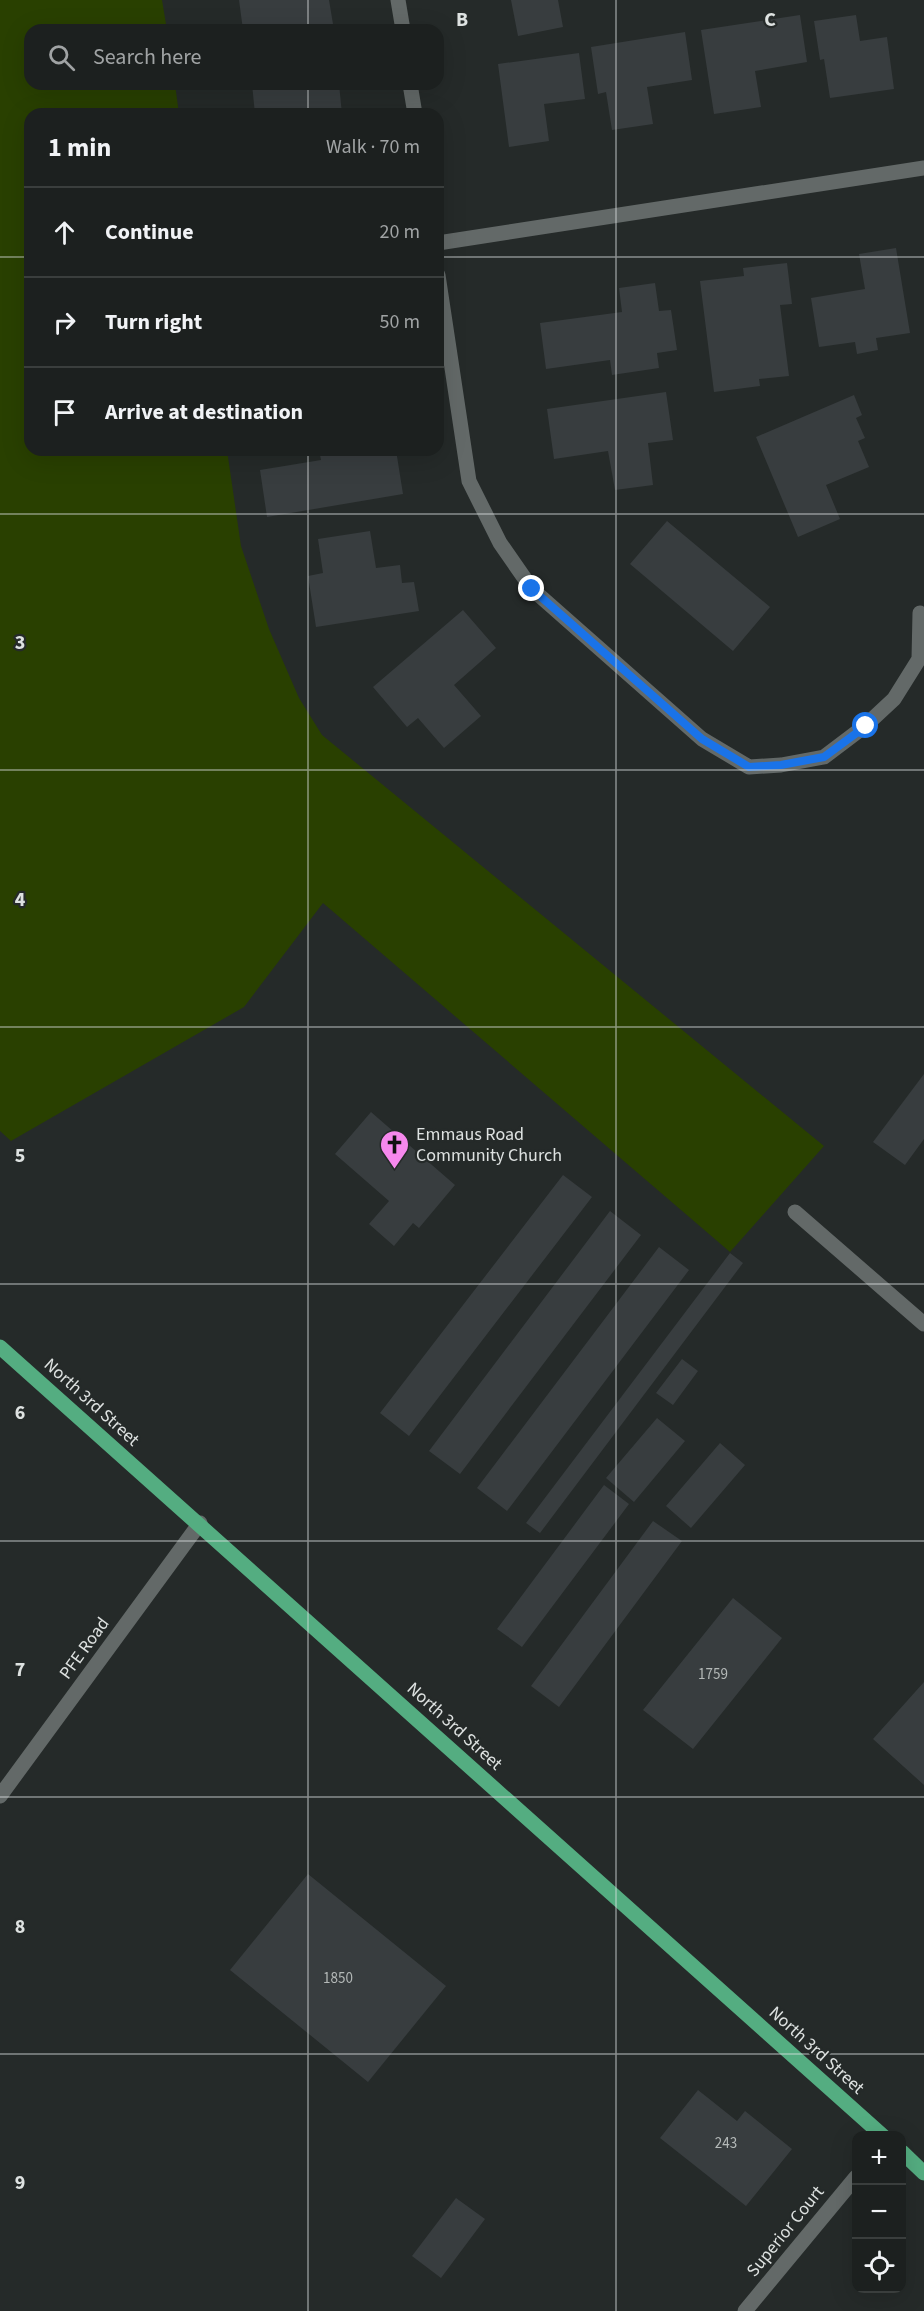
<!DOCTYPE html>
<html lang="en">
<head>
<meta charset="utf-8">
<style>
	:root { --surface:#1c201f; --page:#292d2c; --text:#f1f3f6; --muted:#a0a3a4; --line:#3a3e3d }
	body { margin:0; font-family:"Source Sans 3",sans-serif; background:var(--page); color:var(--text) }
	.controls { position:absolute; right:18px; bottom:18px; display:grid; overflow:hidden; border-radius:12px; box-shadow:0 6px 24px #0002 }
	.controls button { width:54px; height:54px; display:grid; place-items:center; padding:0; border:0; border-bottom:2px solid var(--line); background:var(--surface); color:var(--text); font:30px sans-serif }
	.stop { position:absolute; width:18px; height:18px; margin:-14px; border:4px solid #1a73e8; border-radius:50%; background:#fff }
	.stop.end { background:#1a73e8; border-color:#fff; box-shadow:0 2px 6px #0008 }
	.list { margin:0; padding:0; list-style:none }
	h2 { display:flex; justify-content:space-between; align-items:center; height:78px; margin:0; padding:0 24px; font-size:26px }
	h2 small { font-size:20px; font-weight:400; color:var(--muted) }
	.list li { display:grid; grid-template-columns:39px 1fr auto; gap:18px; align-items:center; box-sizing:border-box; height:90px; padding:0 24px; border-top:2px solid var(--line) }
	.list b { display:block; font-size:22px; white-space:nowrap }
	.list em { font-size:20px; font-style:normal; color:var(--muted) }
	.icon { flex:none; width:33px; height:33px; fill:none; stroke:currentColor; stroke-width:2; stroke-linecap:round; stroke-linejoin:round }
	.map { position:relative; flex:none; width:924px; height:2311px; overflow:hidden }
	.search { position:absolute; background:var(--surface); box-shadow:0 6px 24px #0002; left:24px; top:24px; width:420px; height:66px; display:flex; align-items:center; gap:15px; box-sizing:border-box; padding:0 21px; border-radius:18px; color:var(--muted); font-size:22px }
	.panel { position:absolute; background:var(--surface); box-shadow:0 6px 24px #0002; left:24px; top:108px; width:420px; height:348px; border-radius:18px }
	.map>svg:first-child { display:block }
</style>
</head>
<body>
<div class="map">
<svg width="924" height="2311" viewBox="0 0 924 2311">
	<rect width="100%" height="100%" fill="#252a29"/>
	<path fill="#294000" d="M 0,0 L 162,0 L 167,30 L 30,30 L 30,84 L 175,84 L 179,114 L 30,114 L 30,450 L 227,450 L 241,546 L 269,629 L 299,698 L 322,735 L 824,1146 L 730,1252 L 323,903 L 244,1007 L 11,1141 L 0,1131 Z"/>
	<path fill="#383d3f" d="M 239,0 L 329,0 L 334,30 L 243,30 Z
		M 511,0 L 558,0 L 563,27 L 518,36 Z
		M 800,15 L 807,62 L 755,71 L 761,107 L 714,114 L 701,30 Z
		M 856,15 L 860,41 L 887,37 L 894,89 L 830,98 L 824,59 L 820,60 L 814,21 Z
		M 685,32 L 692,80 L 647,87 L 653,124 L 612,130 L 606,92 L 598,94 L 591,47 Z
		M 579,53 L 585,99 L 544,104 L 549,141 L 509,147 L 498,64 Z
		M 252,84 L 339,84 L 342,114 L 255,114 Z
		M 896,248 L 910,333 L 876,338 L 878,350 L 857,354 L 855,342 L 819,347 L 811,298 L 865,289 L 859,254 Z
		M 787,263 L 792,304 L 780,305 L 789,376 L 759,379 L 760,386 L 714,392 L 700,281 L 744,276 L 743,268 Z
		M 655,283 L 659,311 L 671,310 L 677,350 L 657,353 L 659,368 L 612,375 L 610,360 L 546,369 L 540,323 L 622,312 L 619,288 Z
		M 666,392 L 673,440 L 648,443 L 653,485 L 615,490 L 608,451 L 554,459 L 547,409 Z
		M 854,395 L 862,415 L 856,418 L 865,438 L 858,441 L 869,467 L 826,485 L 840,519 L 798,537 L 756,437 Z
		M 319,450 L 396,450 L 403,494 L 267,517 L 260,470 L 321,460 Z
		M 667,521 L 770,607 L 733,651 L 630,564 Z
		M 370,531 L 376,568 L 400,565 L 402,583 L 414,582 L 419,611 L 316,627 L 308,576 L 323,573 L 318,539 Z
		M 463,610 L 496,648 L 454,685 L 481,716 L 444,748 L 418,718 L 407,727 L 373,687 Z
		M 924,1074 L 924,1139 L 905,1165 L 873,1142 Z
		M 371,1112 L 455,1185 L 419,1228 L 413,1223 L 394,1246 L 369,1224 L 389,1201 L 335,1154 Z
		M 563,1175 L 592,1197 L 409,1436 L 380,1413 Z
		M 610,1211 L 641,1235 L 460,1474 L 429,1451 Z
		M 659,1247 L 689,1270 L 507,1511 L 477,1488 Z
		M 730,1253 L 743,1263 L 540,1533 L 526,1523 Z
		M 682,1359 L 698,1371 L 673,1405 L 656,1393 Z
		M 657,1418 L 685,1441 L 634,1502 L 606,1478 Z
		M 720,1443 L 745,1465 L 691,1528 L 666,1506 Z
		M 604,1485 L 629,1504 L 522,1647 L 497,1629 Z
		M 653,1521 L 682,1541 L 559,1707 L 531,1686 Z
		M 733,1598 L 782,1638 L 693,1749 L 643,1710 Z
		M 924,1682 L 924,1785 L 873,1739 Z
		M 308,1874 L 446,1986 L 368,2082 L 230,1970 Z
		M 698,2090 L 737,2121 L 745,2111 L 792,2149 L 746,2206 L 660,2138 Z
		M 456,2198 L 485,2219 L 441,2278 L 412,2256 Z"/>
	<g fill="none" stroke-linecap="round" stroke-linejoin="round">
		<path stroke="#636968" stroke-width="15" d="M 398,0 L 403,30
			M 410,84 L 415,114
			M 438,243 L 924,168
			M 438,275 L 469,481 L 500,543 L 532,589 L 702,739 L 749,767 L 781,765 L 824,757 L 865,726 L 894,699 L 919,659 L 920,613
			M 795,1212 L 924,1324
			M 0,1796 L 200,1523
			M 745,2311 L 856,2177"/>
		<path stroke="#54ad81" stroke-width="15" d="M 0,1347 L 883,2136
			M 902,2152 L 924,2173"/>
	</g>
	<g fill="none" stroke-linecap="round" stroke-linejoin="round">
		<path stroke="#1a73e8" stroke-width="8" d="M 532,589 L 702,739 L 749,767 L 781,765 L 824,757 L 866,726"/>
	</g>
	<path fill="none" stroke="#dee2e1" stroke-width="1.5" stroke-opacity="0.55" d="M 308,0 L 308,30M 616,0 L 616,2311M 308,84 L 308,114M 0,257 L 30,257M 438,257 L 924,257M 308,450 L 308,2311M 0,514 L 924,514M 0,770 L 924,770M 0,1027 L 924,1027M 0,1284 L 924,1284M 0,1541 L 924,1541M 0,1797 L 924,1797M 0,2054 L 924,2054"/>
	<defs>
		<symbol id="church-pin" viewBox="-11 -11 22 30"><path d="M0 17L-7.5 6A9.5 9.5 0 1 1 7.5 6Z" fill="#f688ed" stroke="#252a29"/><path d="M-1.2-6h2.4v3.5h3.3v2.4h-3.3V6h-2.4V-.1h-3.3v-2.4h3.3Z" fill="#111"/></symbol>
	</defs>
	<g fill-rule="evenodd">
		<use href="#church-pin" x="378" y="1128" width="33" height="45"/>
	</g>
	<g text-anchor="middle" stroke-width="4.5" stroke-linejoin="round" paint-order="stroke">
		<g font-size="15" fill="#b4b9b8">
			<text x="713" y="1679">1759</text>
			<text x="338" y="1983">1850</text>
			<text x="726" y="2148">243</text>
		</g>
		<g font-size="18" fill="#dee2e1" stroke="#252a29" text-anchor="start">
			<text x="416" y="1140">Emmaus Road<tspan x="416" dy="21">Community Church</tspan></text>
		</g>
		<g font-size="18" fill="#dee2e1" stroke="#252a29">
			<text transform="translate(92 1402) rotate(42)" y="6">North 3rd Street</text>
			<text transform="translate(84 1648) rotate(-54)" y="6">PFE Road</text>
			<text transform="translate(455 1726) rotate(42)" y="6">North 3rd Street</text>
			<text transform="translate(817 2050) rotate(42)" y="6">North 3rd Street</text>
			<text transform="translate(785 2231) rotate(-51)" y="6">Superior Court</text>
		</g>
	</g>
	<g font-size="20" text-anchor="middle" font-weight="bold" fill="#dee2e1" stroke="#252a29" stroke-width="4.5" stroke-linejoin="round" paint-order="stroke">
		<text x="462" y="26">B</text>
		<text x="770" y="26">C</text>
		<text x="20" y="649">3</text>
		<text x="20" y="906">4</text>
		<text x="20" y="1162">5</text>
		<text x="20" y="1419">6</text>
		<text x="20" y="1676">7</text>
		<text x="20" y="1933">8</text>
		<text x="20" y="2189">9</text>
	</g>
</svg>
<div class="controls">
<button>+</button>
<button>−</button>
<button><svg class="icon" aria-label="locate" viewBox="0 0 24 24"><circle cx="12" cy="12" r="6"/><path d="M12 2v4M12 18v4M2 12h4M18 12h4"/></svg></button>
</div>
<div class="stop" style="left:866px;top:726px"></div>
<div class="stop end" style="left:532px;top:589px"></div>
<div class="search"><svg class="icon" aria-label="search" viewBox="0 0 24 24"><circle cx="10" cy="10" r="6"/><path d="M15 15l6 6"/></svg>Search here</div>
<section class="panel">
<h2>1 min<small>Walk · 70 m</small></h2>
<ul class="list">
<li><svg class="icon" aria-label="ahead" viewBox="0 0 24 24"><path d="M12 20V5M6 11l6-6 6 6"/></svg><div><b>Continue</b></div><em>20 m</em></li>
<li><svg class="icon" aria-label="right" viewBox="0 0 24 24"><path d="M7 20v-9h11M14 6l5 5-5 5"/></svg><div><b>Turn right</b></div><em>50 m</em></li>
<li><svg class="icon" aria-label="arrive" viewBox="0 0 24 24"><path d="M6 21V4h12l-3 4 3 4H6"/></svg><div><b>Arrive at destination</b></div></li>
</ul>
</section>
</div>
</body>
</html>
